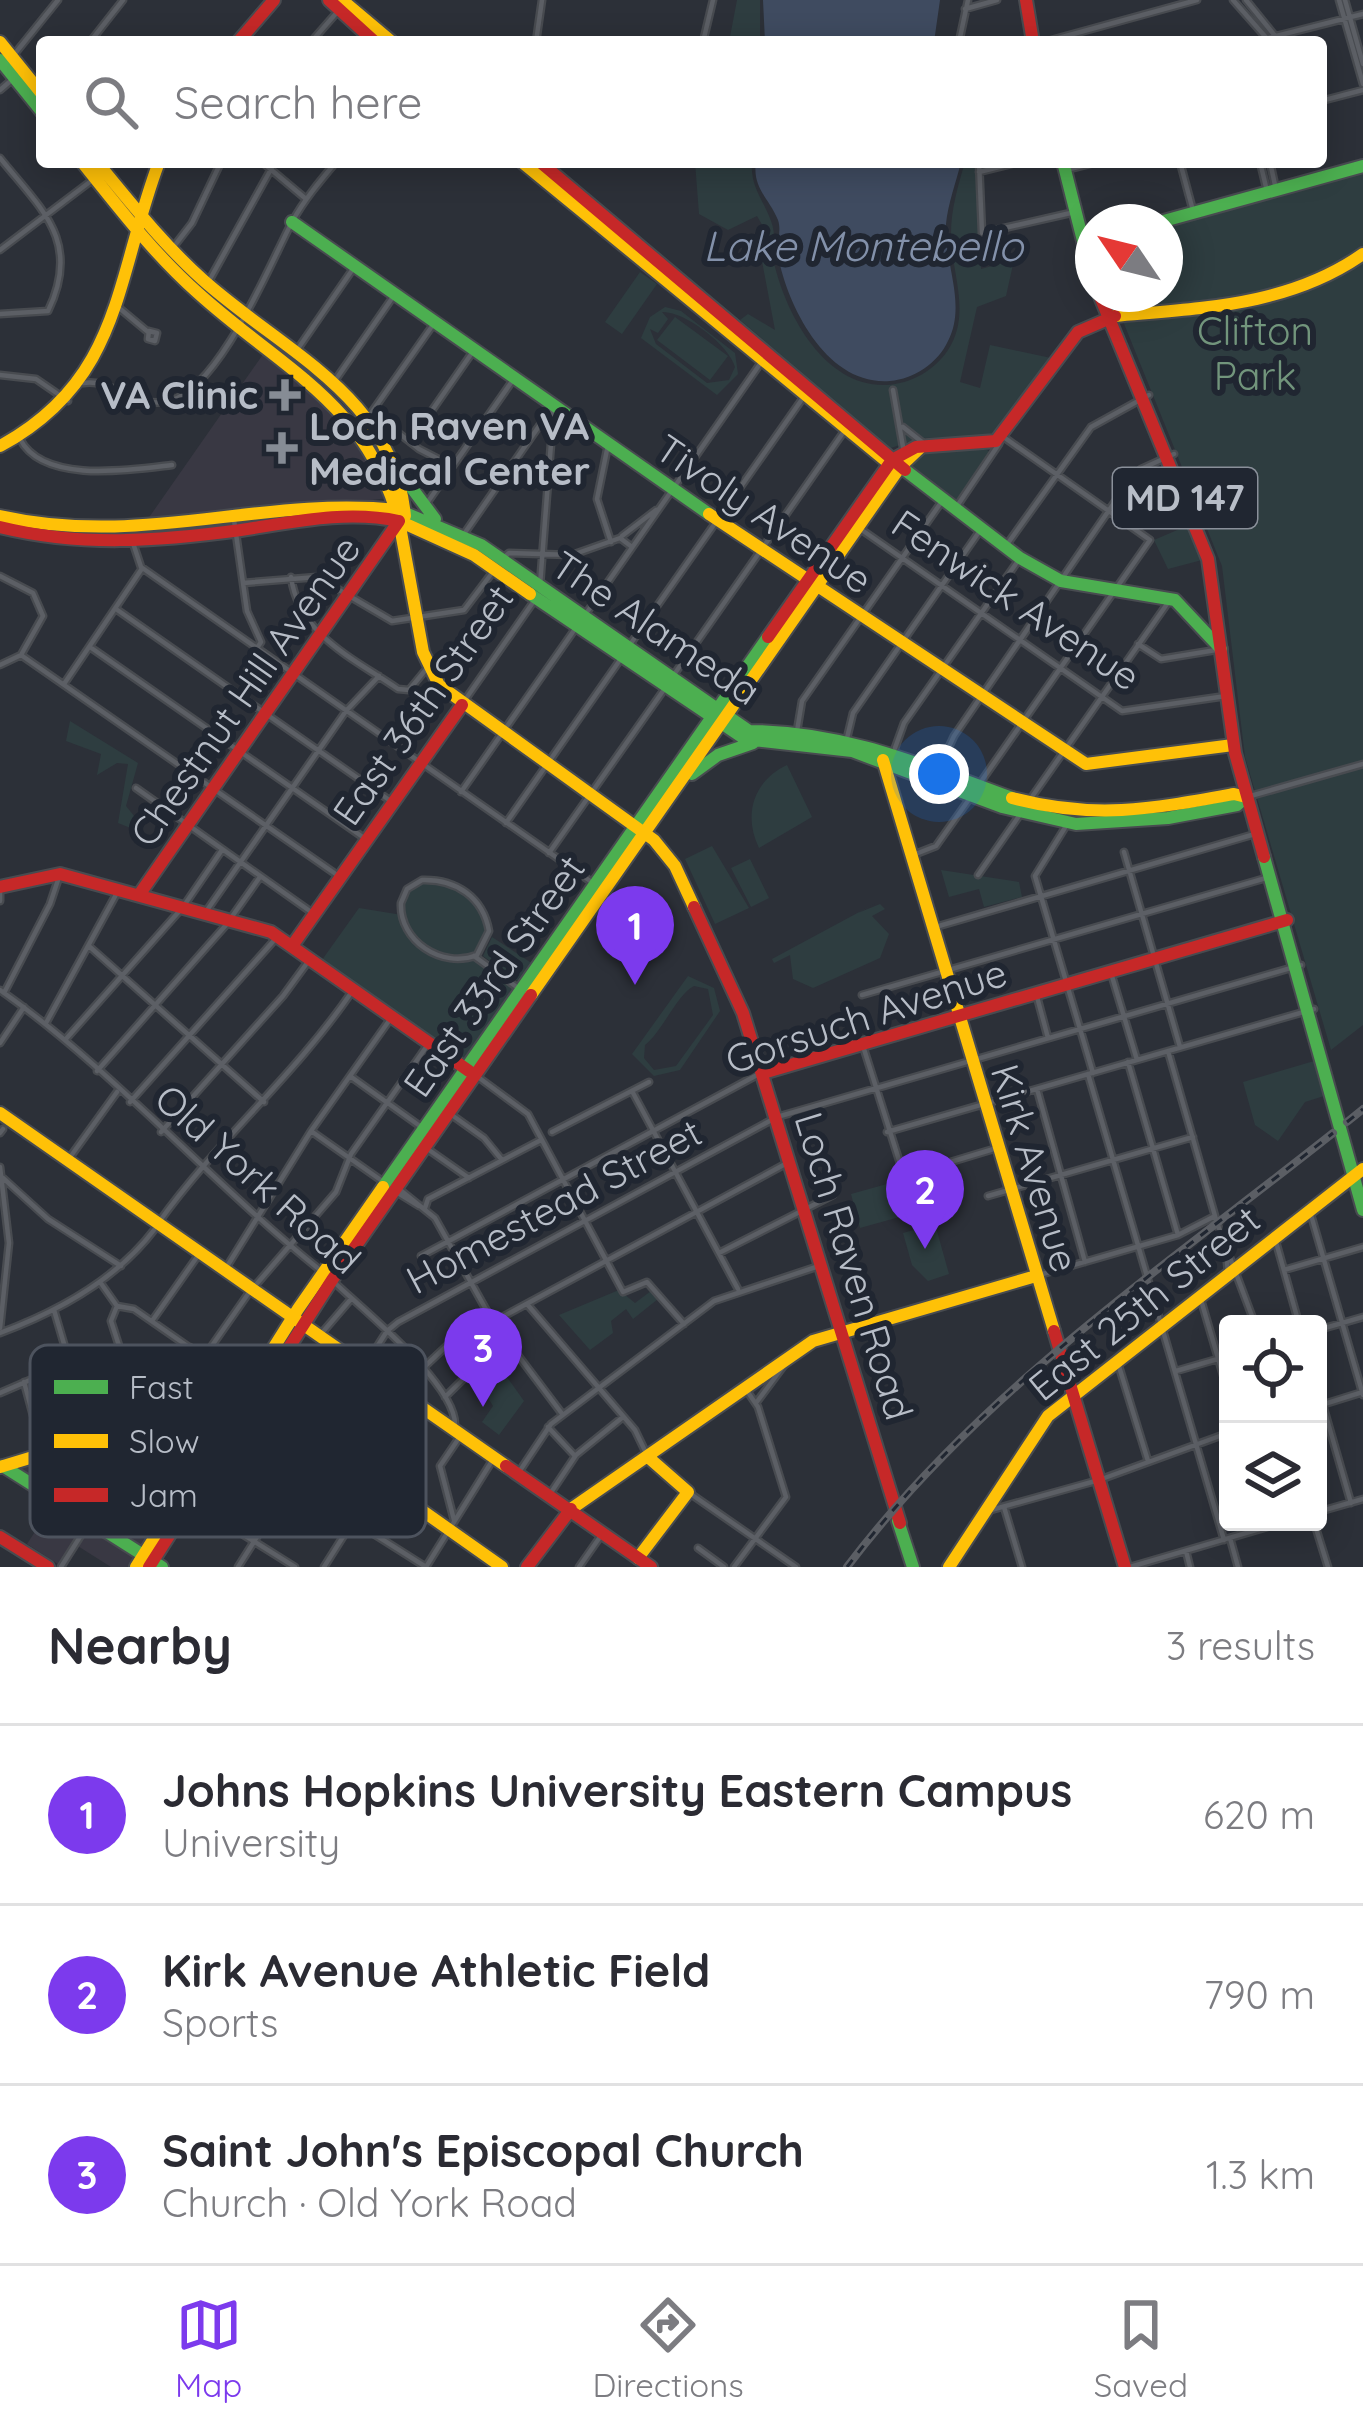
<!DOCTYPE html>
<html lang="en">
<head>
<meta charset="utf-8">
<style>
	:root { --surface:#fff; --page:#f7f7f7; --text:#2b2b33; --muted:#7c7c81; --line:#e1e1e2; --accent:#7c3aed }
	body { margin:0; font-family:Quicksand,sans-serif; background:var(--page); color:var(--text) }
	.controls { position:absolute; right:36px; bottom:36px; display:grid; overflow:hidden; border-radius:12px; box-shadow:0 6px 30px #0003 }
	.controls button { width:108px; height:108px; display:grid; place-items:center; padding:0; border:0; border-bottom:3px solid var(--line); background:var(--surface); color:var(--text); font:60px sans-serif }
	.compass { position:absolute; left:1075px; top:204px; width:108px; height:108px; border-radius:50%; background:var(--surface); box-shadow:0 6px 30px #0003; rotate:305deg }
	.you { position:absolute; left:939px; top:774px; width:42px; height:42px; margin:-30px; border:9px solid #fff; border-radius:50%; background:#1a73e8; box-shadow:0 0 0 18px #1a73e833 }
	.badge { display:grid; place-items:center; width:78px; height:78px; border-radius:50%; background:var(--accent); color:#fff; font-size:39px; font-weight:700 }
	.pin { position:absolute; translate:-50% -99px; filter:drop-shadow(0 3px 6px #0008) }
	.pin::after { content:''; position:absolute; top:63px; width:42px; height:36px; background:inherit; clip-path:polygon(0 0,100% 0,50% 100%) }
	.list { margin:0; padding:0; list-style:none }
	h2 { display:flex; justify-content:space-between; align-items:center; height:156px; margin:0; padding:0 48px; font-size:51px }
	h2 small { font-size:39px; font-weight:400; color:var(--muted) }
	.list li { display:grid; grid-template-columns:78px 1fr auto; gap:36px; align-items:center; box-sizing:border-box; height:180px; padding:0 48px; border-top:3px solid var(--line) }
	.list b { display:block; font-size:45px; white-space:nowrap }
	.list p { margin:0; font-size:39px; white-space:nowrap; color:var(--muted) }
	.list em { font-size:39px; font-style:normal; color:var(--muted) }
	.icon { flex:none; width:66px; height:66px; fill:none; stroke:currentColor; stroke-width:2; stroke-linecap:round; stroke-linejoin:round }
	.map { position:relative; flex:none; width:1363px; height:1567px; overflow:hidden }
	.search { position:absolute; background:var(--surface); box-shadow:0 6px 30px #0003; left:36px; right:36px; top:36px; height:132px; display:flex; align-items:center; gap:30px; box-sizing:border-box; padding:0 42px; border-radius:12px; color:var(--muted); font-size:45px }
	.sheet { height:696px; background:var(--surface) }
	nav { display:flex; justify-content:space-around; align-items:center; box-sizing:border-box; height:168px; border-top:3px solid var(--line); background:var(--surface); font-size:33px; color:var(--muted) }
	nav a { display:grid; justify-items:center; gap:6px }
	nav .on { color:var(--accent) }
	.map>svg:first-child { display:block }
</style>
</head>
<body>
<div class="map">
<svg width="1363" height="1567" viewBox="0 0 1363 1567">
	<rect width="100%" height="100%" fill="#2c3038"/>
	<path fill="#393843" d="M 266,350 L 332,402 L 378,465 L 389,498 L 143,526 Z
		M 92,1443 L 176,1496 L 129,1567 L 111,1567 L 73,1543 L 58,1564 L 27,1544 L 57,1498 L 12,1469 Z"/>
	<path fill="#2e3d40" fill-rule="evenodd" d="M 737,0 L 760,0 L 760,42 L 729,42 Z
		M 695,162 L 752,162 C 750,187 763,199 771,221 C 777,236 772,252 775,267 C 788,318 826,387 886,385 C 911,384 935,370 948,350 C 972,313 951,273 951,234 C 951,209 958,186 965,162 L 977,162 L 981,269 L 1014,260 L 1006,296 L 977,307 L 960,382 L 980,388 L 990,345 L 1051,358 L 990,437 L 920,438 L 891,448 L 740,320 L 748,314 L 775,330 L 758,240 L 764,228 L 757,216 L 728,230 L 699,214 Z
		M 1363,171 L 1363,1025 L 1331,1050 L 1245,757 L 1222,566 L 1112,294 L 1165,294 L 1165,225 Z
		M 640,272 L 657,284 L 622,334 L 605,322 Z
		M 665,307 L 681,311 L 735,353 L 738,374 L 717,395 L 641,338 L 650,317 ZM 662,312 C 685,311 729,345 735,367 L 729,380 L 707,383 L 656,344 L 650,329 L 658,333 L 668,319 Z
		M 675,317 L 728,356 L 710,380 L 657,340 Z
		M 931,450 L 987,450 L 991,453 L 956,502 L 911,467 L 913,455 Z
		M 1189,525 L 1202,560 L 1168,569 L 1154,540 Z
		M 70,721 L 138,763 L 126,806 L 139,822 L 133,829 L 118,823 L 128,764 L 117,763 L 97,775 L 101,754 L 66,741 Z
		M 787,765 L 812,817 L 759,848 C 743,815 753,781 787,765 Z
		M 712,846 L 749,908 L 715,924 L 685,859 Z
		M 750,859 L 769,898 L 751,907 L 731,868 Z
		M 941,870 L 1019,882 L 1022,897 L 984,907 L 979,889 L 949,897 Z
		M 422,883 C 455,881 484,900 487,934 L 474,953 L 518,984 L 465,1061 L 322,960 L 359,908 L 402,915 L 407,894 Z
		M 876,903 L 858,913 L 880,904 L 885,909 L 872,916 L 889,934 L 880,958 L 813,988 L 793,979 L 790,955 L 774,963 L 772,959 Z
		M 492,937 L 533,964 L 520,983 L 483,956 Z
		M 688,976 L 714,988 L 720,1011 L 680,1070 L 654,1076 L 632,1054 ZM 694,986 L 708,989 L 713,1015 L 676,1066 L 654,1070 L 644,1058 L 645,1045 C 662,1032 678,993 694,986 Z
		M 1314,1061 L 1324,1096 L 1305,1102 L 1278,1141 L 1255,1125 L 1243,1082 Z
		M 912,1177 L 914,1184 L 927,1180 L 931,1191 L 917,1196 L 921,1211 L 860,1228 L 851,1194 Z
		M 935,1224 L 949,1274 L 928,1281 L 912,1265 L 903,1233 Z
		M 619,1290 L 635,1303 L 651,1291 L 658,1299 L 633,1319 L 626,1309 L 611,1321 L 613,1333 L 590,1350 L 559,1315 Z
		M 504,1373 L 524,1401 L 499,1435 L 482,1422 L 493,1406 L 485,1393 Z"/>
	<path fill="#3f4b60" d="M 763,0 L 940,0 L 934,42 L 765,42 Z
		M 756,162 L 961,162 C 956,183 948,203 946,224 C 944,264 967,304 948,341 C 938,363 914,379 890,381 C 827,386 788,307 778,256 C 776,244 782,232 778,220 C 769,198 752,188 756,162 Z"/>
	<g fill="none" stroke-linecap="round" stroke-linejoin="round">
		<defs>
			<path id="street" d="M 1233,0 L 1270,42
				M 1246,0 L 1280,42
				M 1339,0 L 1363,84
				M 1345,0 L 1363,64
				M 965,9 L 997,0
				M 90,42 L 123,0
				M 311,42 L 339,10
				M 536,42 L 542,0
				M 703,42 L 713,0
				M 959,42 L 968,0
				M 1044,42 L 1197,0
				M 1253,42 L 1363,14
				M 13,56 L 58,0
				M 0,90 L 14,78
				M 1321,101 L 1363,90
				M 0,158 C 41,209 82,241 48,311 L 0,314
				M 262,162 L 306,199
				M 979,162 L 982,233 L 1075,212
				M 1180,162 L 1192,207
				M 1260,162 L 1267,191
				M 1270,162 L 1275,185
				M 1070,169 L 1098,162
				M 979,172 L 1020,162
				M 175,245 L 192,223 L 221,162
				M 0,250 L 91,181
				M 210,279 L 275,162
				M 118,307 L 148,332
				M 149,331 L 157,333 L 155,341 L 148,339 Z
				M 297,350 L 355,266
				M 0,375 L 36,379 L 68,401
				M 334,382 L 395,294
				M 83,383 C 114,378 135,410 170,401 C 220,387 269,266 292,222 C 304,200 320,181 336,162
				M 893,390 L 903,447
				M 373,413 L 419,449 L 452,466
				M 356,425 L 369,416 L 435,322
				M 903,427 L 922,442
				M 20,439 C 43,484 130,470 172,465
				M 410,442 L 474,350
				M 608,445 L 597,499 L 611,542
				M 427,503 L 513,380
				M 955,509 L 999,444
				M 234,520 L 247,611 L 261,642 L 257,648
				M 859,528 L 1122,711 L 1226,696
				M 464,534 L 553,406
				M 622,536 L 656,510
				M 133,543 L 141,567 L 593,883
				M 1008,543 L 1091,427 L 1149,395
				M 502,559 L 509,553 L 572,555 L 620,538 L 632,547
				M 0,576 L 33,593 L 43,616 L 21,655 L 0,665
				M 291,577 C 299,635 353,658 398,689 L 409,690 L 428,667
				M 243,583 L 317,577 L 392,621 L 464,610 L 492,573
				M 540,585 L 554,405
				M 116,609 L 392,802
				M 585,615 L 760,364
				M 1138,644 L 1161,659 L 1216,650
				M 629,646 L 805,395
				M 90,647 L 367,840
				M 21,655 L 340,877
				M 673,676 L 845,430
				M 64,684 L 141,570
				M 465,700 L 534,601
				M 797,731 L 802,701 L 940,504
				M 847,738 L 853,713 L 979,532
				M 895,748 L 904,723 L 1020,558
				M 940,766 L 954,736 L 1127,484 L 1141,469 L 1174,454
				M 980,783 L 1150,540 L 1005,438
				M 136,788 L 314,914
				M 461,792 L 575,629
				M 1247,797 L 1363,764
				M 1029,801 L 1167,604
				M 506,823 L 620,660
				M 1066,826 L 1035,876 L 1093,1073
				M 1124,852 L 1180,1047
				M 549,853 L 663,691
				M 913,855 L 936,846 L 970,798
				M 978,875 L 1019,816
				M 422,880 C 456,879 483,897 489,931 L 477,955 C 442,969 399,941 401,903 L 407,889 Z
				M 0,892 L 0,901
				M 205,913 L 346,711 L 379,676
				M 932,928 L 1255,834
				M 90,947 L 264,1102
				M 474,956 L 518,988
				M 1111,973 L 1137,1060
				M 0,990 C 115,1071 210,1182 320,1270
				M 4,993 L 50,904 L 60,874
				M 1036,993 L 1048,1038
				M 862,995 L 1266,878
				M 46,1023 L 118,891
				M 65,1040 L 183,907 L 222,850
				M 0,1043 L 24,1007
				M 863,1046 L 904,1176 L 997,1148
				M 1168,1051 L 1217,1223 L 1255,1324
				M 1128,1062 L 1178,1235
				M 97,1071 L 226,925 L 260,877
				M 1088,1074 L 1224,1540
				M 350,1076 L 424,1129
				M 478,1077 L 528,1114 L 623,1292 L 647,1282 L 684,1324
				M 1037,1089 L 1085,1262
				M 632,1091 L 738,1289
				M 130,1102 L 278,936
				M 449,1113 L 484,1138 L 502,1160
				M 311,1131 L 385,1183
				M 161,1132 L 283,996 L 310,959
				M 552,1132 L 649,1082
				M 887,1132 L 1314,1009
				M 0,1133 L 3,1129
				M 429,1150 L 469,1178
				M 68,1160 L 117,1092
				M 0,1167 L 9,1243 L 0,1328
				M 3,1178 L 48,1219 L 121,1266
				M 399,1189 L 435,1218 L 493,1322 L 563,1415
				M 398,1193 L 419,1206
				M 988,1196 L 1193,1137
				M 425,1208 L 428,1199 L 541,1140
				M 1311,1215 L 1363,1395
				M 159,1222 C 217,1141 294,1076 351,993
				M 1276,1242 L 1299,1324
				M 1226,1251 L 1228,1273
				M 719,1253 L 833,1195
				M 421,1256 L 759,1074
				M 226,1268 L 311,1131 L 391,1018
				M 1284,1270 L 1363,1247
				M 1039,1275 L 1178,1235 L 1215,1216
				M 100,1282 L 117,1306 L 134,1309 L 248,1388
				M 334,1282 C 363,1310 457,1385 455,1426
				M 1201,1300 L 1228,1392
				M 527,1304 L 635,1430 L 648,1457
				M 117,1306 L 111,1321 L 143,1420
				M 54,1310 L 92,1439 L 181,1495
				M 152,1321 L 197,1257
				M 493,1322 L 789,1162
				M 1318,1330 L 1363,1317
				M 0,1333 C 59,1311 116,1280 154,1230
				M 321,1334 L 351,1299
				M 204,1357 L 248,1294 L 336,1192 L 351,1154 L 429,1043
				M 1117,1360 L 1148,1461
				M 422,1369 L 486,1309
				M 1176,1371 L 1228,1356
				M 132,1376 L 173,1363 L 190,1347
				M 24,1382 L 43,1452
				M 1318,1388 L 1351,1503
				M 266,1389 L 354,1367
				M 0,1393 L 72,1362
				M 445,1397 L 498,1345
				M 756,1403 L 785,1364
				M 1318,1406 L 1363,1392
				M 182,1413 L 218,1436
				M 548,1427 L 575,1456
				M 233,1445 L 426,1567
				M 519,1472 L 551,1424 L 714,1301 L 819,1266
				M 688,1492 L 796,1567
				M 550,1494 L 576,1455 L 623,1417
				M 191,1502 L 295,1567
				M 1004,1507 L 1022,1567
				M 991,1510 L 1099,1480 L 1228,1433
				M 1318,1512 L 1363,1499
				M 454,1520 L 440,1466 L 459,1438
				M 1314,1522 L 1328,1567
				M 1230,1538 L 1238,1567
				M 698,1548 L 724,1567
				M 1186,1551 L 1190,1567
				M 61,1567 L 90,1521
				M 238,1567 L 387,1331 L 398,1322 L 777,1117 L 1301,965
				M 324,1567 L 423,1410
				M 426,1567 L 492,1461
				M 579,1567 L 600,1537
				M 734,1567 L 786,1497 L 758,1407 L 745,1388
				M 1130,1567 L 1284,1522"/>
			<path id="fast" d="M 0,60 L 42,112
				M 1063,162 L 1093,280
				M 292,222 L 709,514
				M 1160,222 L 1363,166
				M 905,470 L 1020,558 L 1061,581 L 1175,600 L 1221,649
				M 408,483 L 435,519
				M 398,510 L 481,545 L 749,731 C 845,731 924,766 1012,798
				M 530,594 L 745,739 L 852,751 L 1002,807 L 1076,824 L 1168,818 L 1237,805 L 1246,797
				M 692,774 L 718,755 L 753,743
				M 1264,857 L 1363,1210
				M 383,1187 L 768,637
				M 3,1466 L 162,1567
				M 898,1521 L 913,1567"/>
			<path id="slow" d="M 342,0 L 392,42
				M 0,42 L 42,94
				M 82,162 C 118,207 154,254 198,293 C 282,369 367,403 399,521 L 474,555 L 530,594
				M 97,162 C 130,202 163,244 202,279 C 283,352 393,395 405,516
				M 522,162 L 885,460 L 892,460
				M 1115,316 C 1202,308 1289,306 1363,254
				M 0,446 C 122,380 115,279 159,162
				M 709,514 L 1086,764 L 1233,745
				M 0,516 C 144,548 257,496 398,510
				M 399,521 L 423,652 L 439,685 L 654,840 L 675,866 L 694,907
				M 883,760 L 1054,1331
				M 1012,798 C 1095,820 1152,809 1234,794 L 1246,797
				M 531,995 L 900,467 L 920,448
				M 0,1113 L 506,1466
				M 253,1391 L 502,1567
				M 0,1467 L 247,1392
				M 571,1509 L 813,1341 L 1036,1276
				M 638,1558 L 688,1492 L 648,1457
				M 136,1567 L 298,1309 L 383,1187
				M 949,1567 L 1048,1416 L 1363,1169"/>
			<path id="jam" d="M 329,0 L 375,42
				M 1026,0 L 1033,42
				M 238,42 L 274,0
				M 540,162 L 905,470
				M 1099,294 L 1208,559 L 1235,753 L 1264,857
				M 0,527 C 81,547 159,541 241,530 C 294,522 346,510 399,521
				M 768,637 L 892,460 L 916,447 L 996,441 L 1078,332 L 1115,316
				M 0,887 L 60,874 L 271,932 L 469,1071
				M 139,895 L 399,521
				M 694,907 L 743,1013 L 900,1523
				M 292,946 L 462,705
				M 763,1073 L 1287,920
				M 1054,1331 L 1125,1567
				M 506,1466 L 651,1567
				M 0,1537 L 48,1567
				M 149,1567 L 332,1280 L 531,995
				M 527,1567 L 571,1509"/>
		</defs>
		<use href="#street" stroke="#484b50" stroke-width="9"/>
		<use href="#fast" stroke="#484b50" stroke-width="16"/>
		<use href="#slow" stroke="#484b50" stroke-width="16"/>
		<use href="#jam" stroke="#484b50" stroke-width="16"/>
		<use href="#street" stroke="#5c5f65" stroke-width="4.5"/>
		<use href="#fast" stroke="#4caf50" stroke-width="12"/>
		<use href="#slow" stroke="#ffc107" stroke-width="12"/>
		<use href="#jam" stroke="#c62828" stroke-width="12"/>
		<defs>
			<path id="rail" d="M 1347,1122 L 1363,1109
				M 847,1567 C 979,1392 1163,1268 1333,1133"/>
		</defs>
		<use href="#rail" stroke="#5b5e64" stroke-width="8"/>
		<use href="#rail" stroke="#202631" stroke-width="3" stroke-dasharray="9" stroke-linecap="butt"/>
	</g>
	<g fill="#868c95" stroke="#202631" stroke-width="4.5">
		<path d="M279 377h12v12h12v12h-12v12h-12v-12h-12v-12h12z"/>
		<path d="M276 430h12v12h12v12h-12v12h-12v-12h-12v-12h12z"/>
	</g>
	<g text-anchor="middle" stroke-width="12" stroke-linejoin="round" paint-order="stroke">
		<rect fill="#202631" stroke="#8a909a" stroke-width="3" x="1113" y="468" width="144" height="60" rx="9"/>
		<g font-size="36" font-weight="bold" fill="#b7bdc7">
			<text x="1185" y="511">MD 147</text>
		</g>
		<g font-size="39" fill="#72957c" stroke="#202631">
			<text x="1255" y="345">Clifton<tspan x="1255" dy="45">Park</tspan></text>
		</g>
		<g font-size="39" font-weight="bold" fill="#b7bdc7" stroke="#202631" text-anchor="end">
			<text x="258" y="409">VA Clinic</text>
			<text x="309" y="440" text-anchor="start">Loch Raven VA<tspan x="309" dy="45">Medical Center</tspan></text>
		</g>
		<g font-size="39" fill="#b7bdc7" stroke="#202631">
			<text transform="translate(764 514) rotate(34)" y="14">Tivoly Avenue</text>
			<text transform="translate(1016 600) rotate(34)" y="14">Fenwick Avenue</text>
			<text transform="translate(656 628) rotate(34)" y="14">The Alameda</text>
			<text transform="translate(245 691) rotate(-55)" y="14">Chestnut Hill Avenue</text>
			<text transform="translate(423 705) rotate(-55)" y="14">East 36th Street</text>
			<text transform="translate(494 976) rotate(-55)" y="14">East 33rd Street</text>
			<text transform="translate(866 1016) rotate(-18)" y="14">Gorsuch Avenue</text>
			<text transform="translate(1035 1168) rotate(73)" y="14">Kirk Avenue</text>
			<text transform="translate(258 1179) rotate(42)" y="14">Old York Road</text>
			<text transform="translate(554 1206) rotate(-28)" y="14">Homestead Street</text>
			<text transform="translate(854 1266) rotate(73)" y="14">Loch Raven Road</text>
			<text transform="translate(1144 1303) rotate(-39)" y="14">East 25th Street</text>
		</g>
		<g font-size="42" font-style="italic" fill="#8391aa" stroke="#202631">
			<text x="863" y="261">Lake Montebello</text>
		</g>
	</g>
	<rect x="30" y="1345" width="396" height="192" rx="18" fill="#202631" stroke="#4d535e" stroke-width="3"/>
	<rect x="54" y="1380" width="54" height="14" fill="#4caf50"/>
	<rect x="54" y="1434" width="54" height="14" fill="#ffc107"/>
	<rect x="54" y="1488" width="54" height="14" fill="#c62828"/>
	<g font-size="33" fill="#b7bdc7">
		<text x="129" y="1399">Fast</text>
		<text x="129" y="1453">Slow</text>
		<text x="129" y="1507">Jam</text>
	</g>
</svg>
<div class="controls">
<button><svg class="icon" aria-label="locate" viewBox="0 0 24 24"><circle cx="12" cy="12" r="6"/><path d="M12 2v4M12 18v4M2 12h4M18 12h4"/></svg></button>
<button><svg class="icon" aria-label="layers" viewBox="0 0 24 24"><path d="M12 4l9 5-9 5-9-5zM3 14l9 5 9-5"/></svg></button>
</div>
<svg class="compass" viewBox="-18 -18 36 36"><path d="M0-13l5 13h-10z" fill="#e53935"/><path d="M0 13l5-13h-10z" fill="#7c7c81"/></svg>
<div class="you"></div>
<div class="pin badge" style="left:635px;top:985px">1</div>
<div class="pin badge" style="left:925px;top:1249px">2</div>
<div class="pin badge" style="left:483px;top:1407px">3</div>
<div class="search"><svg class="icon" aria-label="search" viewBox="0 0 24 24"><circle cx="10" cy="10" r="6"/><path d="M15 15l6 6"/></svg>Search here</div>
</div>
<section class="sheet">
<h2>Nearby<small>3 results</small></h2>
<ul class="list">
<li><span class="badge">1</span><div><b>Johns Hopkins University Eastern Campus</b><p>University</p></div><em>620 m</em></li>
<li><span class="badge">2</span><div><b>Kirk Avenue Athletic Field</b><p>Sports</p></div><em>790 m</em></li>
<li><span class="badge">3</span><div><b>Saint John's Episcopal Church</b><p>Church · Old York Road</p></div><em>1.3 km</em></li>
</ul>
</section>
<nav>
<a class="on"><svg class="icon" aria-label="map" viewBox="0 0 24 24"><path d="M3 6l6-2 6 2 6-2v14l-6 2-6-2-6 2zM9 4v14M15 6v14"/></svg>Map</a>
<a><svg class="icon" aria-label="directions" viewBox="0 0 24 24"><path d="M12 3l9 9-9 9-9-9zM9 14v-3h6M13 9l2 2-2 2"/></svg>Directions</a>
<a><svg class="icon" aria-label="saved" viewBox="0 0 24 24"><path d="M7 4h10v16l-5-4-5 4z"/></svg>Saved</a>
</nav>
</body>
</html>
